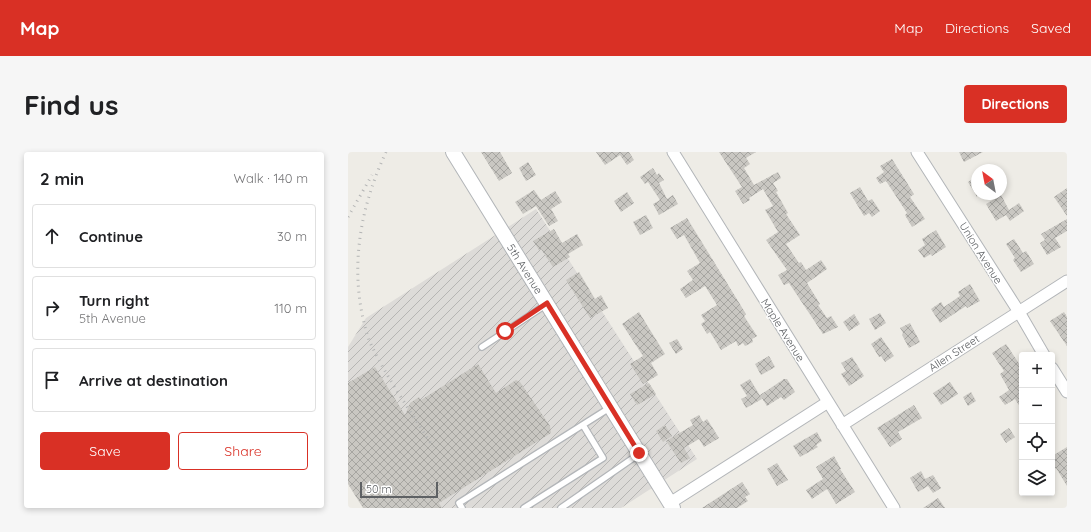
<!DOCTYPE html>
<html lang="en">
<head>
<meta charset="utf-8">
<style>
	:root { --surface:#fff; --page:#f6f6f6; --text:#202124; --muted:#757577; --line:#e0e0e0; --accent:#d93025 }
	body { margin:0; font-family:Quicksand,sans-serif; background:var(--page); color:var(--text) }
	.controls { position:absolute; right:12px; bottom:12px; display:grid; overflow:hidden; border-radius:4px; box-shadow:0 2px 6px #0003 }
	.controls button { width:36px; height:36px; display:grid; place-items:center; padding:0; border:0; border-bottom:1px solid var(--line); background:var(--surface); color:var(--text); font:20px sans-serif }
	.compass { position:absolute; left:623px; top:12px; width:36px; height:36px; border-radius:50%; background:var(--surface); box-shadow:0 2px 6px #0003; rotate:328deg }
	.scale { position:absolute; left:12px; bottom:10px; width:78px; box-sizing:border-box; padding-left:4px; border:2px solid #5e6164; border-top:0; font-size:11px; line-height:14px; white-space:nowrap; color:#5e6164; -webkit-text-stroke:3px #fff; paint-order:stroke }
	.stop { position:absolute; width:12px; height:12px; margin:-9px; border:3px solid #d93025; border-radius:50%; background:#fff }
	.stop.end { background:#d93025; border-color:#fff; box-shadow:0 1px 4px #0008 }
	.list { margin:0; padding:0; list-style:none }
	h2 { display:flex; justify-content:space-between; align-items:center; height:52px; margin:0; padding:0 16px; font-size:17px }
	h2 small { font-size:13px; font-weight:400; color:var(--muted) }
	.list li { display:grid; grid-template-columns:26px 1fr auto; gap:12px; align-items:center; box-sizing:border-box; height:64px; margin:0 8px 8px; padding:0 8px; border:1px solid var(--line); border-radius:4px }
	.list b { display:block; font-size:15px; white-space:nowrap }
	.list p { margin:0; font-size:13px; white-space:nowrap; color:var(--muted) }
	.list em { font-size:13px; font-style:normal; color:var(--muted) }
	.actions { display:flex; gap:8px; padding:12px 16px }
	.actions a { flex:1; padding:9px 0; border:1px solid var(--accent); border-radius:4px; text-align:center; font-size:14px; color:var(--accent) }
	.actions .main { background:var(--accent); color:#fff }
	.icon { flex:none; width:22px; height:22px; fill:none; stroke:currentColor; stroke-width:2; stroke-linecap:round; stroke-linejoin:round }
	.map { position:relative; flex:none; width:719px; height:356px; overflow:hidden; border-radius:4px }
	header { display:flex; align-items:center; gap:24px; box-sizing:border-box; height:56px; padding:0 20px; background:var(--accent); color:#fff }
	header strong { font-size:19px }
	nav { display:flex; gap:22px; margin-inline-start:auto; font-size:14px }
	.intro { display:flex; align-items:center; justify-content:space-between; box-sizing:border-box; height:96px; padding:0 24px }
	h1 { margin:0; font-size:28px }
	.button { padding:10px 18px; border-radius:4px; background:var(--accent); color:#fff; font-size:14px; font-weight:700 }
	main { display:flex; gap:24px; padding:0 24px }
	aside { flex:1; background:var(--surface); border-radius:4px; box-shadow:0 2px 6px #0003 }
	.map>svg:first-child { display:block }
</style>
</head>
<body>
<header>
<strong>Map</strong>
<nav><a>Map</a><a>Directions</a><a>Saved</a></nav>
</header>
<div class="intro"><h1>Find us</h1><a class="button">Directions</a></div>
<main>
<aside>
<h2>2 min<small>Walk · 140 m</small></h2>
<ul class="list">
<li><svg class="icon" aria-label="ahead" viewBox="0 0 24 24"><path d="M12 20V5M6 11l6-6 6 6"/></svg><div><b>Continue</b></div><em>30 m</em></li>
<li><svg class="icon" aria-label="right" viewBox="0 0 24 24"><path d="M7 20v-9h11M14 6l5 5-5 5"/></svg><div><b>Turn right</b><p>5th Avenue</p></div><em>110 m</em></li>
<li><svg class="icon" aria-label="arrive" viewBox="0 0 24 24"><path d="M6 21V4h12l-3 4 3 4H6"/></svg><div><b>Arrive at destination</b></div></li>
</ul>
<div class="actions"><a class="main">Save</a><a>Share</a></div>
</aside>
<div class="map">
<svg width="719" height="356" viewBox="0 0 719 356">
	<defs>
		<pattern id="industrial-furrows" width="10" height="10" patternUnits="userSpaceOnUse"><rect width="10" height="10" fill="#dddbd8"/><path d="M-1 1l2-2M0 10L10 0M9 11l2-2" fill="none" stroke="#b6b5b3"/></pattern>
		<pattern id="building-cross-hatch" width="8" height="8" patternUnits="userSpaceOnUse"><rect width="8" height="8" fill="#c9c7c2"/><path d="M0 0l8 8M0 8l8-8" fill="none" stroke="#a6a5a1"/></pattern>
	</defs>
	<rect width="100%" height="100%" fill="#eeece6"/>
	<path fill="url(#industrial-furrows)" d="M 188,57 L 349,307 L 273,356 L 25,356 L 0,317 L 0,195 L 18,166 Z"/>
	<path fill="url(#building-cross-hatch)" d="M 133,0 L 152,0 L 164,21 L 151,29 Z
		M 248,0 L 281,0 L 286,8 L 279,13 L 272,3 L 257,13 Z
		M 371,0 L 408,0 L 398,6 L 402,12 L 396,16 L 406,33 L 430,20 L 433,26 L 425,31 L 430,39 L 428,40 L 440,61 L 438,62 L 452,83 L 438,92 L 451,111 L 453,110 L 458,118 L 473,108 L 479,117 L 459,131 L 472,152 L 470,153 L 479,166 L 483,164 L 490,175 L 475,182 L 441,131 L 436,133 L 430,123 L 439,118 L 418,88 L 430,80 L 417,58 L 425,54 L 415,37 L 401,46 L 402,48 L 395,52 L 387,39 L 394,35 Z
		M 611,0 L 635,0 L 616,10 Z
		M 544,7 L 566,42 L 562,45 L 577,67 L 564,75 L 557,63 L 559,61 L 538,29 L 532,32 L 528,26 L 536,20 L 532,14 Z
		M 180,10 L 188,23 L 178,29 L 171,16 Z
		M 305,16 L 309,23 L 311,21 L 316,28 L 311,31 L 319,47 L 325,43 L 330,52 L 311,63 L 305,52 L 312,48 L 300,30 L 297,32 L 292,25 Z
		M 629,24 L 629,45 L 620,30 Z
		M 512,35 L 520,49 L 524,47 L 532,59 L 524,65 L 521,61 L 516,64 L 502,41 Z
		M 719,36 L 719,64 L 706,45 Z
		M 186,38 L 193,48 L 207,39 L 214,50 L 203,57 L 210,69 L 201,74 L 188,54 L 175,62 L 167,50 Z
		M 279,40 L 286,51 L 273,60 L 266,49 Z
		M 653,43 L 661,58 L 671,51 L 676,59 L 662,69 L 658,63 L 648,69 L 638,52 Z
		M 298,63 L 305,76 L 292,83 L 285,70 Z
		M 339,66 L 398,162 L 396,164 L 409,184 L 404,187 L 405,190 L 397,194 L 395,191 L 390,194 L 388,189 L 373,198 L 362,180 L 359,182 L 353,172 L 357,169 L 353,163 L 369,153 L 357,134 L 338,146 L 332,137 L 345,128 L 339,119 L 352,111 L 336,83 L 329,87 L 322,76 Z
		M 719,67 L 719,79 L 707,86 L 713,95 L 699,103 L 692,91 L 697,88 L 693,82 Z
		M 206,77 L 214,91 L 229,82 L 235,93 L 220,102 L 222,105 L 205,115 L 193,97 L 191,98 L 185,89 Z
		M 588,78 L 598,95 L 584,104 L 583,102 L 576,106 L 570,98 L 577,93 L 574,87 Z
		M 666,87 L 675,101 L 678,99 L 686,112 L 673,120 L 665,108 L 667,106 L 658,92 Z
		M 231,120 L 247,147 L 253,143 L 260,156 L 242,166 L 218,128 Z
		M 622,132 L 632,149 L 619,156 L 618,154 L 592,171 L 583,157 L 593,150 L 596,155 L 612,144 L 610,140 Z
		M 291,160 L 317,202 L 303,211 L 310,223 L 295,232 L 282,212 L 295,204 L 274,172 Z
		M 716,160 L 719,165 L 719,194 L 702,169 Z
		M 532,161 L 538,171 L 527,178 L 521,167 Z
		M 506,162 L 512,172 L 501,179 L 495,170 Z
		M 562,171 L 572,190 L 561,196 L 554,183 L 555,181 L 552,176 Z
		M 533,185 L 546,204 L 537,210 L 533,204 L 531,205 L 523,192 Z
		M 329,187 L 335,197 L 328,202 L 321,191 Z
		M 658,192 L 674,216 L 674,258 L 667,247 L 657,253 L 651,245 L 661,238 L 652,222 L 656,219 L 644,201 Z
		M 421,204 L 427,215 L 413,223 L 407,212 Z
		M 504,205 L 516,224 L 501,234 L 493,222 L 498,219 L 493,211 Z
		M 130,212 L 148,241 L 168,228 L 172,230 L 202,274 L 203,281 L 91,351 L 94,356 L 15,356 L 0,332 L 0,231 L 27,215 L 57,263 L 62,251 L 71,245 L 73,248 Z
		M 402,227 L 414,247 L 398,256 L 393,247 L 399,244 L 392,233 Z
		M 436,227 L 439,227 L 447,240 L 436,248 L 433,245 L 419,254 L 412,243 Z
		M 602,230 L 610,242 L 593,253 L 585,241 Z
		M 301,231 L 308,242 L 289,253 L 282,242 Z
		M 623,240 L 628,249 L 620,254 L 615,245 Z
		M 566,253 L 574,266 L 550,280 L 554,287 L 542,295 L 529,276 Z
		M 351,263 L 355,270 L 359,267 L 371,286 L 356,295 L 351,287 L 336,296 L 342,306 L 333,311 L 318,289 L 345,273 L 342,268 Z
		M 317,273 L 324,284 L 315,290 L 308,279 Z
		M 661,276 L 667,285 L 658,291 L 652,282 Z
		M 469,280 L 474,289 L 468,293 L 470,295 L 452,305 L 445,294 Z
		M 719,295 L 719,334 L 708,316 L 704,318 L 704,304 Z
		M 486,304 L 493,317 L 492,317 L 507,340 L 488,352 L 479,337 L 464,347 L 458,338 L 475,327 L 468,315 Z
		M 429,311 L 440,328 L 429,334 L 419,317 Z
		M 573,319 L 577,327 L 585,323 L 593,336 L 585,341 L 580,334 L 570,340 L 562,326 Z
		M 394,330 L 402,342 L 397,345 L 400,349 L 389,356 L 354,356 Z
		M 590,346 L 597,356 L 575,356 Z"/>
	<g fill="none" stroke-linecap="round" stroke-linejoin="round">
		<defs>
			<path id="service" d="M 134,195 L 199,152
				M 114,356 L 111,351 L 263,255
				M 176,356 L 255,306 L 235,273
				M 213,356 L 291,302"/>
			<path id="minor" d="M 325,0 L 546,356
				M 569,0 L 671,160 L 696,203
				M 704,216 L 719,240
				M 494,273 L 719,129
				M 322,351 L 480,250"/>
			<path id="tertiary" d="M 105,0 L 325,356"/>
		</defs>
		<use href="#service" stroke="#b3b6b9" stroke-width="8"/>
		<use href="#minor" stroke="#b3b6b9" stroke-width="13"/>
		<use href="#tertiary" stroke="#b3b6b9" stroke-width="16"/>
		<use href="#service" stroke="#fff" stroke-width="5.5"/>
		<use href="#minor" stroke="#fff" stroke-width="11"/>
		<use href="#tertiary" stroke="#fff" stroke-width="14"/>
		<path stroke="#b3b4b4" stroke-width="3" stroke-dasharray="1 5" stroke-linecap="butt" d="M 38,0 C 10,60 0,125 21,188 C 37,224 64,261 85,295
			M 0,65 L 24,23"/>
	</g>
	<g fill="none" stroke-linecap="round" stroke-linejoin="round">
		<path stroke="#d93025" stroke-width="5" d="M 157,179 L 199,151 L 291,301"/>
	</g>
	<g text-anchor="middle" stroke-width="3" stroke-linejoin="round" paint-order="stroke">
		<g font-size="11" fill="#5e6164" stroke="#fff">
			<text transform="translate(633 101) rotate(58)" y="4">Union Avenue</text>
			<text transform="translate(177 117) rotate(58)" y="4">5th Avenue</text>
			<text transform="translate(435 178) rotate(58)" y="4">Maple Avenue</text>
			<text transform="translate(606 201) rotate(-33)" y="4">Allen Street</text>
		</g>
	</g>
</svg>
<div class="controls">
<button>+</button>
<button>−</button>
<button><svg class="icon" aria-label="locate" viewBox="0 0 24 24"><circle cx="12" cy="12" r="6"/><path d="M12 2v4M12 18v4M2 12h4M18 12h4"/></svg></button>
<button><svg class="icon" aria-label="layers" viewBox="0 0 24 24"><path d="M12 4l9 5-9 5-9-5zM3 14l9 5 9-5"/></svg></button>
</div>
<svg class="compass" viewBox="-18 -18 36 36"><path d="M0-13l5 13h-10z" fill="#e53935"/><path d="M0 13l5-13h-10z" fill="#757577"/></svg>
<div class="scale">50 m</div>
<div class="stop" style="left:157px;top:179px"></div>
<div class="stop end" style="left:291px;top:301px"></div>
</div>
</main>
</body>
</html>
